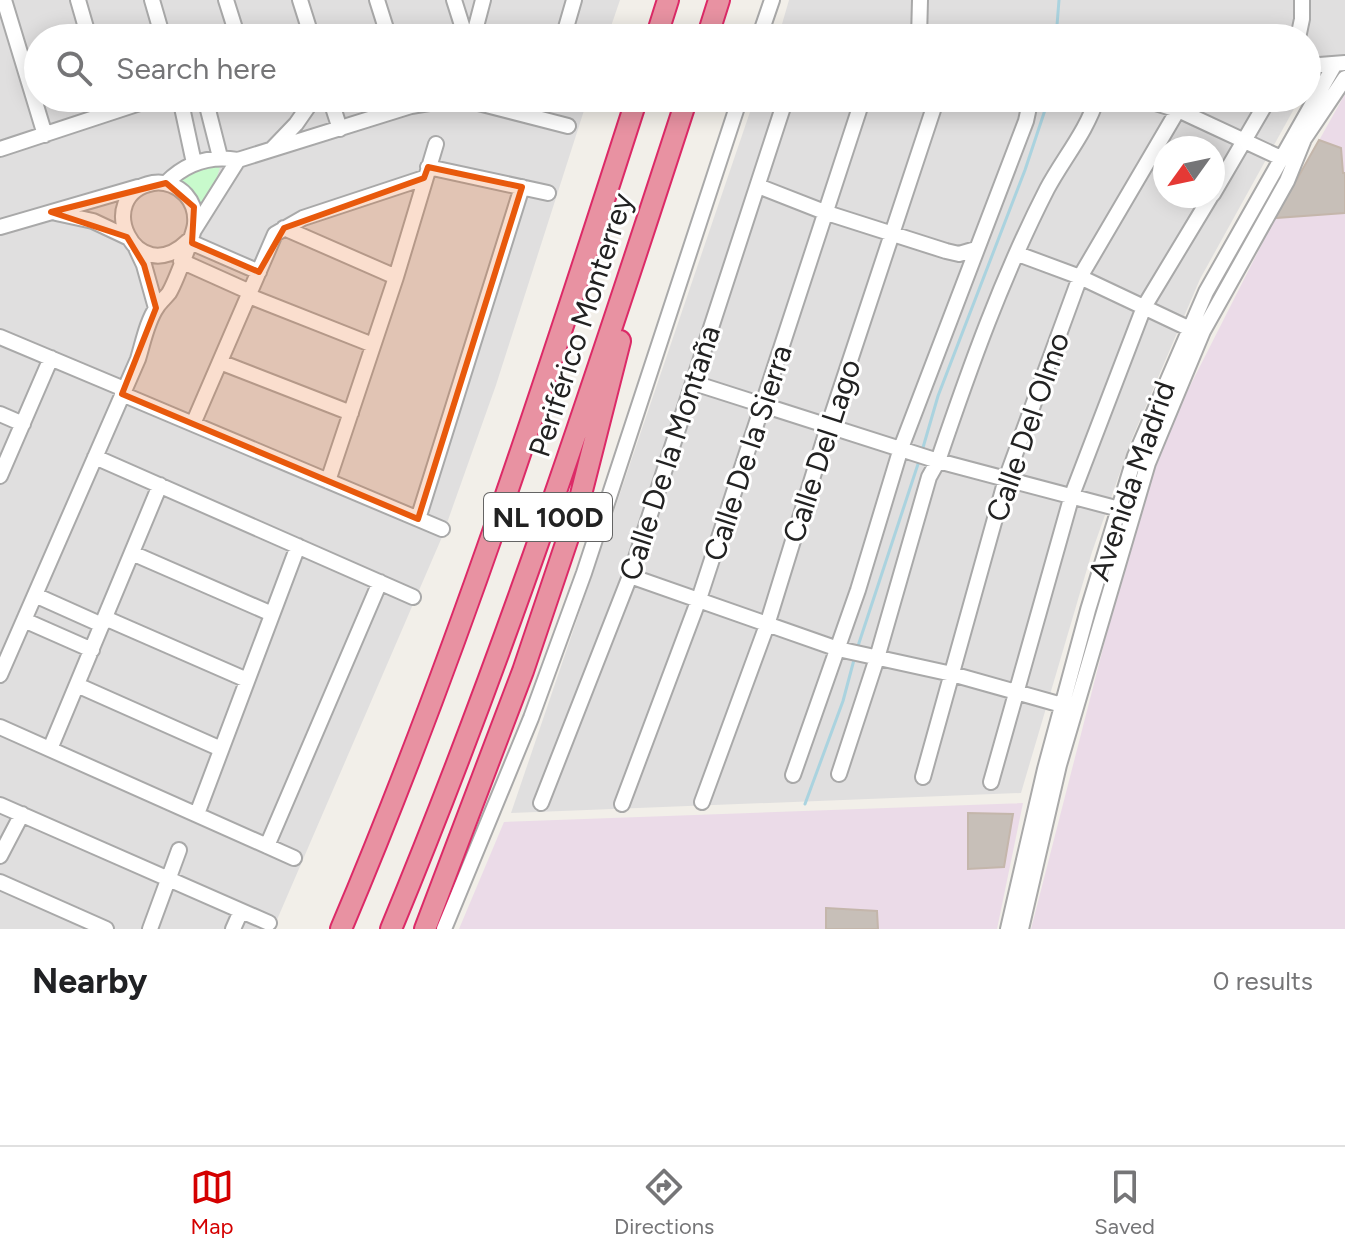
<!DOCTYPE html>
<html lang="en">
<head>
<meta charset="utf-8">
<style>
	:root { --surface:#fff; --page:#f2f2f2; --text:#202124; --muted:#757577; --line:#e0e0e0; --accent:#d40000 }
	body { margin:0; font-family:Figtree,sans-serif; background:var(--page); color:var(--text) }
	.compass { position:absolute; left:1153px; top:136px; width:72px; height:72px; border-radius:50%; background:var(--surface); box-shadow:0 4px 20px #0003; rotate:237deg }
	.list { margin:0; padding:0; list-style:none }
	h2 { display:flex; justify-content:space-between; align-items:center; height:104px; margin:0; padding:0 32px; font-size:34px }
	h2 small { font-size:26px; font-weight:400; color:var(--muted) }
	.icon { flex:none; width:44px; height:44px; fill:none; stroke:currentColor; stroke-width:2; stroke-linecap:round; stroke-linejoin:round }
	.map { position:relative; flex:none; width:1345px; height:929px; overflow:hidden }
	.search { position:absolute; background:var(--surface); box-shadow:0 4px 20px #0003; left:24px; right:24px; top:24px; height:88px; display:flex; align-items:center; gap:20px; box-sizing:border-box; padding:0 28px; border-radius:44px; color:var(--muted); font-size:30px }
	.sheet { height:216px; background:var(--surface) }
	nav { display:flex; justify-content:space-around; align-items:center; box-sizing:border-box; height:112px; border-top:2px solid var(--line); background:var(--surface); font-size:22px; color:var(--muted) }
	nav a { display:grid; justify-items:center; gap:4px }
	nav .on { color:var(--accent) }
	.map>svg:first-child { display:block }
</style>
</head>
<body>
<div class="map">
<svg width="1345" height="929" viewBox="0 0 1345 929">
	<rect width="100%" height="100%" fill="#f2efe9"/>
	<path fill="#e0dfdf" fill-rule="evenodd" d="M 0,0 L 620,0 L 607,38 L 38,38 L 38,98 L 588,98 L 496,385 L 442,537 L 273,929 L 0,929 Z
		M 789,0 L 1345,0 L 1345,62 L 1307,59 L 1307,38 L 778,38 Z
		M 813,98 L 1300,98 L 1200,279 L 1131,441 L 1092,552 L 1021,793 L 511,813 L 751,109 ZM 1165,148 L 1213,148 L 1213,196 L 1165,196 Z"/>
	<path fill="#ebdbe8" d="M 1345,94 L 1345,929 L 1031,929 L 1150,465 L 1270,228 Z
		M 1023,803 L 997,929 L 459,929 L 504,822 Z"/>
	<path fill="#c8facc" d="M 209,164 L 220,167 L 214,187 L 201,206 L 189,188 L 177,176 Z"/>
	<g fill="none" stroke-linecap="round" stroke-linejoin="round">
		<path stroke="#aad3df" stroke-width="3" d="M 1056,38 L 1059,0
			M 922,451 L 938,396 L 1025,170 L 1049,98
			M 857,649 L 920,458
			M 805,804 L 843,701 L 855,656"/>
	</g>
	<path fill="#c7bfb8" stroke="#c4b6ab" stroke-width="2" d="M 1319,140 L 1341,148 L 1343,173 L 1345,173 L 1345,213 L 1275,218 Z
		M 968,813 L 1013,814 L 1004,867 L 968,869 Z
		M 826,908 L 877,911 L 878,929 L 826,929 Z"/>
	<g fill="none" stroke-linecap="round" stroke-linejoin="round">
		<defs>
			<path id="minor" d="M 4,0 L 45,135
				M 78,0 L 89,38
				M 152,0 L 163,38
				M 226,0 L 238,38
				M 300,0 L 312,38
				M 377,0 L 389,38
				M 454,0 L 466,38
				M 474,33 L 502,38
				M 473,38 L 483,0
				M 563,38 L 574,0
				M 759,38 L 772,0
				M 919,38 L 920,0
				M 1298,38 L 1302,19 L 1302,0
				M 1307,66 L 1345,63
				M 180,98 L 194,163
				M 205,98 L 220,157
				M 330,98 L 340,129
				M 459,98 L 568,126
				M 1139,98 L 1178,110 L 1281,158
				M 273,148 L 296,124 L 314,98
				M 0,149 L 155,98
				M 238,160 L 411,106 L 459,98
				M 428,167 L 548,193
				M 166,183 C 186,163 210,155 238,160 L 194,230
				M 758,186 L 827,213 L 946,251 L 959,254 L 976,249
				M 1213,194 L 1269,98
				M 56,213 L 93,221 L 127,237
				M 0,227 L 138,187
				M 284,228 L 396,277
				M 188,241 L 259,272
				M 136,248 L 144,265 L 156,308
				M 1018,254 L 1080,277 L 1188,328
				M 181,261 L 250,292
				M 249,296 L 373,345
				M 0,337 L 124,389
				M 220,362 L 351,413
				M 694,383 L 938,461 L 1127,511
				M 122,394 L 442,529
				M 0,414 L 23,424
				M 193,424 L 275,234 L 303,218 L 424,178
				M 95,457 L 413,597
				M 0,476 L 51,358
				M 328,481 L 396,277 L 436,144
				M 418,519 L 522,187
				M 132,553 L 272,614
				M 630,576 L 838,649 L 952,674 L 1062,705
				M 35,595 L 102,625
				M 105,618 L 247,680
				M 24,620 L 92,650
				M 0,675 L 138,359 C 143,343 147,321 157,307 C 160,302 165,298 169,293 C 175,283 194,234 195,224 C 196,213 193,203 186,195 C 178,186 165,181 153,183 C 92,194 135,292 188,241
				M 77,685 L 221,749
				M 0,727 L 294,858
				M 50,749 L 160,485
				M 839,774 L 877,658 L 929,477 L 938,461 C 970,367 1002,277 1047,189 C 1063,159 1087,131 1097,98
				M 793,775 L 858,590 L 901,448 L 1026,121 L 1031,98
				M 923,777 L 1006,479 L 1080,277 L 1185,98
				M 991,782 L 1072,495 L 1144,307 L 1211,196
				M 702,802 L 767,625 L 829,424 L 937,98
				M 541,803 L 630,576 L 786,98
				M 622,804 L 699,599 L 863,98
				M 0,805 L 269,923
				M 197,814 L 298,546
				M 267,846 L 380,582
				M 0,856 L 22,814
				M 0,882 L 106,929
				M 150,929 L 179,850
				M 233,929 L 241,911
				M 444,929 L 531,718 L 584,573 L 740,98
				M 1008,929 L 1045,769 L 1088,610 L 1135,456 L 1206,292 L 1335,64
				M 1021,929 L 1059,765 L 1148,463 L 1203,331 L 1287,181 L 1304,139 L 1345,78"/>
			<path id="highway" d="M 656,38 L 668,0
				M 707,38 L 719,0
				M 341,929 C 456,658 547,378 637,98
				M 391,929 C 504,657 596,378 687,98
				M 425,929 L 523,671 L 576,514 L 620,341"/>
		</defs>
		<use href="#minor" stroke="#a9a9a9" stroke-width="18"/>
		<use href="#highway" stroke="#dc2a67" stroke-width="24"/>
		<use href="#minor" stroke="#fff" stroke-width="14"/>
		<use href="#highway" stroke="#e892a2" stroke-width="20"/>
	</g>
	<path fill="#e8590c" fill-opacity="0.2" stroke="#e8590c" stroke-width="6" stroke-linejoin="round" d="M 428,167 L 522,187 L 418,519 L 122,394 L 156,308 L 144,265 L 127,237 L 51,212 L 166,183 L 194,207 L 192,243 L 259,272 L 284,228 L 424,178 Z"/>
	<g text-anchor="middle" stroke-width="6" stroke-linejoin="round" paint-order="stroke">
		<rect fill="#fff" stroke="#646464" stroke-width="2" x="484" y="493" width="128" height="48" rx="6"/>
		<g font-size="28" font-weight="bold" fill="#222">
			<text x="548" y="527">NL 100D</text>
		</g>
		<g font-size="30" fill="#222" stroke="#fff">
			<text transform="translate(581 325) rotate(-72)" y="10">Periférico Monterrey</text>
			<text transform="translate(1028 427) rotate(-71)" y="10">Calle Del Olmo</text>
			<text transform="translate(822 451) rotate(-72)" y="10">Calle Del Lago</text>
			<text transform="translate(670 453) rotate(-72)" y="10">Calle De la Montaña</text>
			<text transform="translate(748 453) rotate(-72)" y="10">Calle De la Sierra</text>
			<text transform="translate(1132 481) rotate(-71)" y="10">Avenida Madrid</text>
		</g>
	</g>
</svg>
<svg class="compass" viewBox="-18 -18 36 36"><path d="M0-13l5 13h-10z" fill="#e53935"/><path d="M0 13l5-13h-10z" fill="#757577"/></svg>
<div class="search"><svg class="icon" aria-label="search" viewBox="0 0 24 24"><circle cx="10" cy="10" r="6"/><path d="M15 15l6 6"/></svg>Search here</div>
</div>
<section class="sheet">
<h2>Nearby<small>0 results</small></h2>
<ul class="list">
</ul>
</section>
<nav>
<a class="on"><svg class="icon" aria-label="map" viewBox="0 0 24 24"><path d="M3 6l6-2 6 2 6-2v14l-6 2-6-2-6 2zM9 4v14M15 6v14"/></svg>Map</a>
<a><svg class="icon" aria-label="directions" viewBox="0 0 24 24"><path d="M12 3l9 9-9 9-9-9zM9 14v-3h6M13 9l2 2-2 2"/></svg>Directions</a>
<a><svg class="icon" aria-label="saved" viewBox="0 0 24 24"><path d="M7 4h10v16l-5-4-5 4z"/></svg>Saved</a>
</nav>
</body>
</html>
